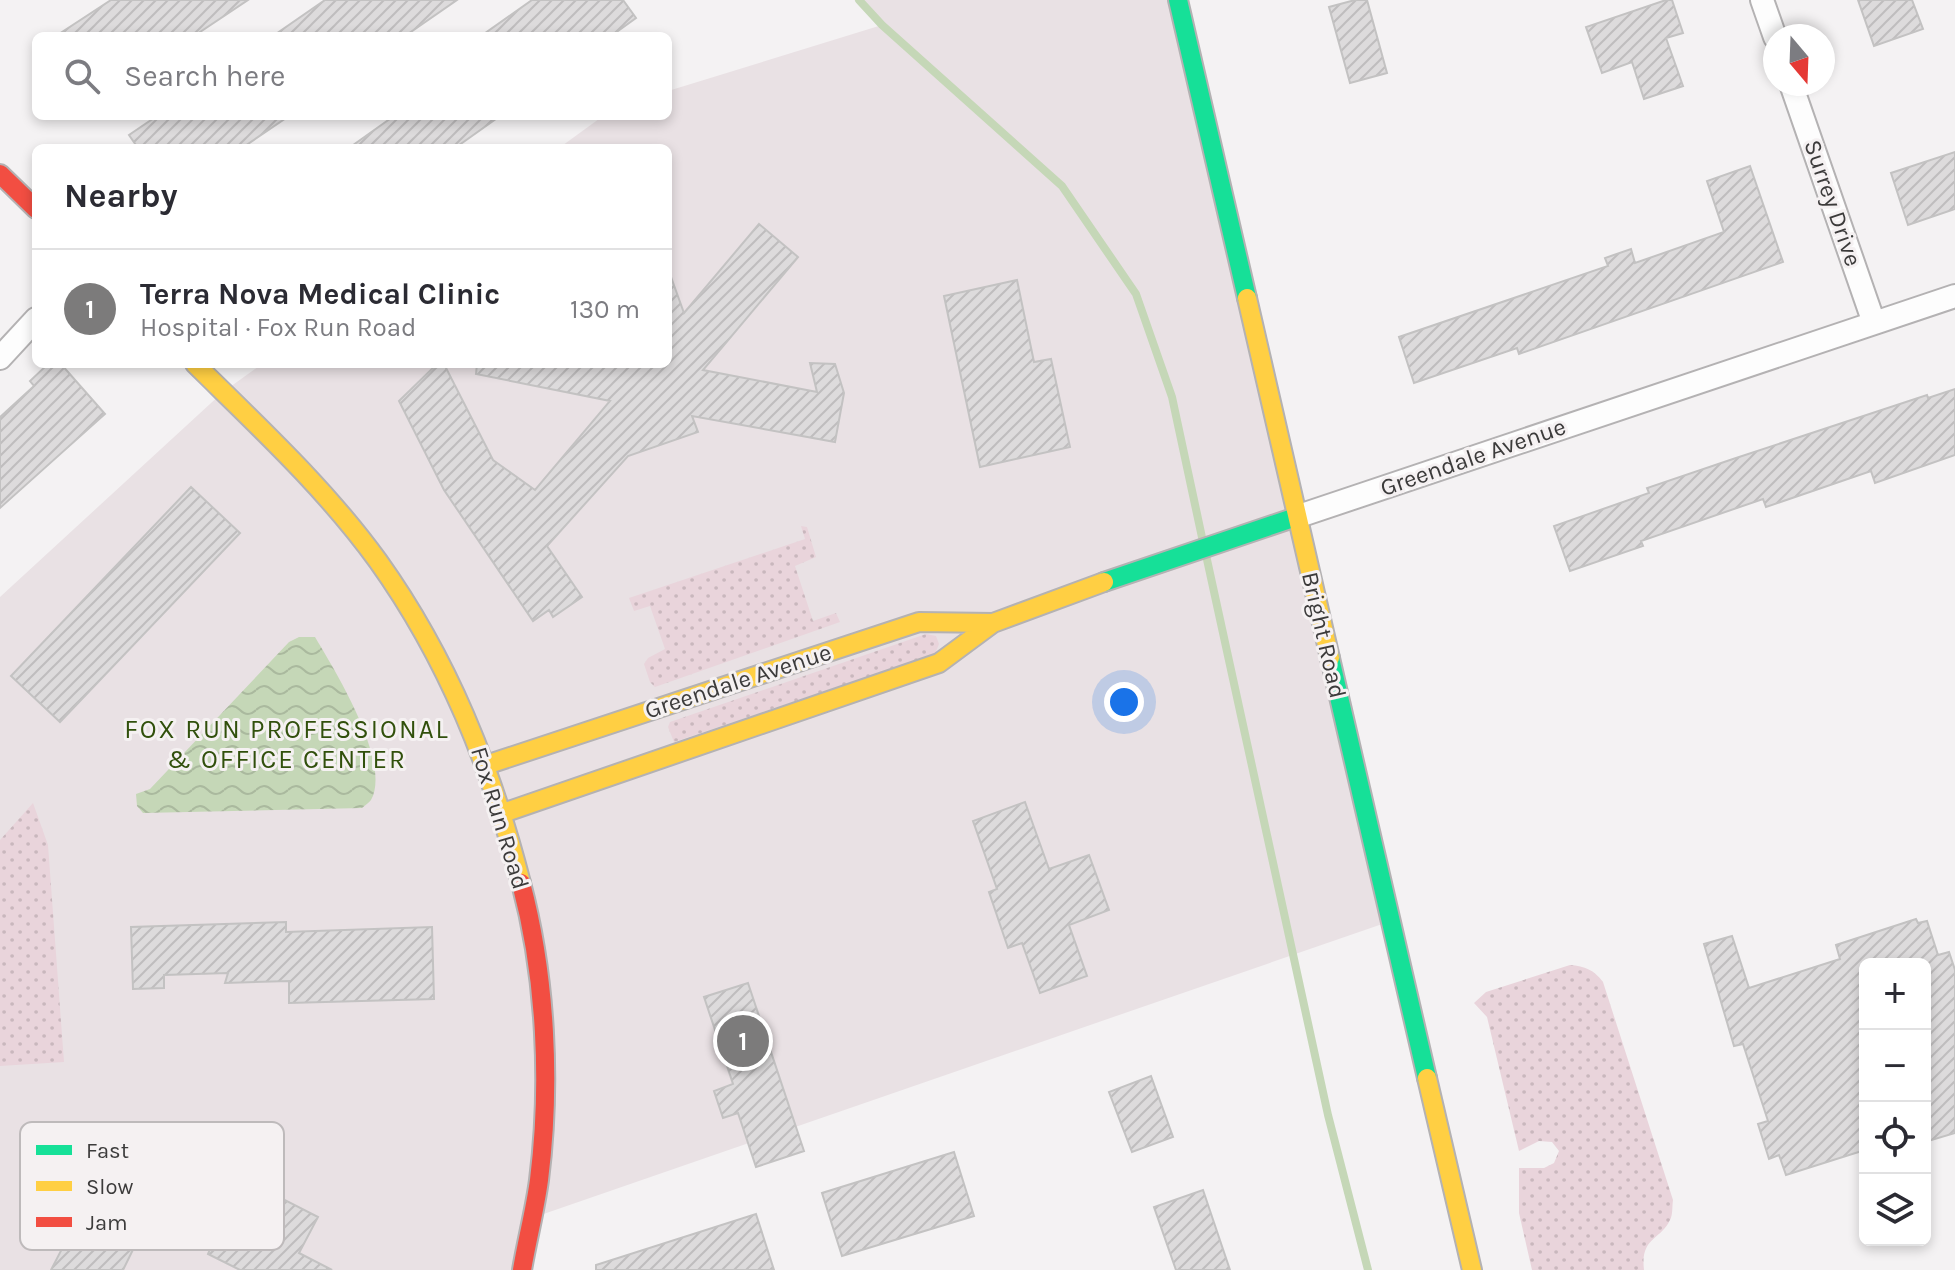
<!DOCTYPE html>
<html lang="en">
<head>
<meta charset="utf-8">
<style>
	:root { --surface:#fff; --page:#f2f2f3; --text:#2b2b33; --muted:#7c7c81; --line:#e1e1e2; --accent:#7c7b7b }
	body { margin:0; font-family:Karla,sans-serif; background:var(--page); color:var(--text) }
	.controls { position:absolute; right:24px; bottom:24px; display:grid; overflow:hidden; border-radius:12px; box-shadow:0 4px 12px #0003 }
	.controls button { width:72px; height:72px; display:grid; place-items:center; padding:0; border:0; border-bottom:2px solid var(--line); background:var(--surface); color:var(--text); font:40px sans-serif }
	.compass { position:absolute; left:1763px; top:24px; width:72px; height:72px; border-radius:50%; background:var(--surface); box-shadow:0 4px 12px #0003; rotate:161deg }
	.you { position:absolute; left:1124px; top:702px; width:28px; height:28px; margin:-20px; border:6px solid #fff; border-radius:50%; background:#1a73e8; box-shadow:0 0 0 12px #1a73e833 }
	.badge { display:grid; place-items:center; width:52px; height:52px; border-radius:50%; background:var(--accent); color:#fff; font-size:26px; font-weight:700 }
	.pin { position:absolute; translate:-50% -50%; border:4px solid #fff; box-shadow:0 2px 8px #0006 }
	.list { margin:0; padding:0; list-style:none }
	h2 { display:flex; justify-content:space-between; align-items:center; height:104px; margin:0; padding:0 32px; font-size:34px }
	h2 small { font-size:26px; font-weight:400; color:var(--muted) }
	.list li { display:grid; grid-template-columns:52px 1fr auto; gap:24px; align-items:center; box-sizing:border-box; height:120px; padding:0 32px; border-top:2px solid var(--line) }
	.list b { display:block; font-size:30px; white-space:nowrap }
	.list p { margin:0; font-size:26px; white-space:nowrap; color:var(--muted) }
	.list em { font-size:26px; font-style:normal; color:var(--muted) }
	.icon { flex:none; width:44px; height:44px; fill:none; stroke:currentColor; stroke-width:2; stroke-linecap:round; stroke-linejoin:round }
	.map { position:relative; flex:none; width:1955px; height:1270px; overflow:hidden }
	.search { position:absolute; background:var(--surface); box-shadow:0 4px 12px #0003; left:32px; top:32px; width:640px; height:88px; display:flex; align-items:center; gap:20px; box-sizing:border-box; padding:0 28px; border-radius:12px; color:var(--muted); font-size:30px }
	.panel { position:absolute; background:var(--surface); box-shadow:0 4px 12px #0003; left:32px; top:144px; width:640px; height:224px; border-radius:12px }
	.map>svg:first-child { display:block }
</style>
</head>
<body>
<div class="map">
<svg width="1955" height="1270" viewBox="0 0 1955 1270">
	<defs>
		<pattern id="grass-dots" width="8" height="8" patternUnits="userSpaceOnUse" patternTransform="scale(2)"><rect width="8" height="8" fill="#e9d4db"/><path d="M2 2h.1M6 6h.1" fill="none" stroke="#c9b7bd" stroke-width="1.8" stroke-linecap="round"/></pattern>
		<pattern id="water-waves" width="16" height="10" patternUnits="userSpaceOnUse" patternTransform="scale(2)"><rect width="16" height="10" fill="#c5d7b7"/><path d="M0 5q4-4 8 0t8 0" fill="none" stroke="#aab99e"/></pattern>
		<pattern id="building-hatch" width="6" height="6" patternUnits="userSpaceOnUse" patternTransform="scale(2)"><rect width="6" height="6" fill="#dddbdc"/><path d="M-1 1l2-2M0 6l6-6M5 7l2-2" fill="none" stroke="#bfbdbe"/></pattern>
	</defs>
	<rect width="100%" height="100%" fill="#f4f2f3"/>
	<path fill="#e9e1e4" d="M 858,0 L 1178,0 L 1391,921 L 532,1218 L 522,1270 L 0,1270 L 0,597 L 223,392 L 262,364 L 668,364 L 668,148 L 559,148 L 603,116 L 668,116 L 668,91 L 882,25 Z"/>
	<path fill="url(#grass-dots)" d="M 801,526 L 807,527 L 816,557 L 795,566 L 813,621 L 836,613 L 840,622 L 655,687 L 650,682 L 644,664 L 648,658 L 665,649 L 650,606 L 634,611 L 629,598 L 805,539 Z
		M 926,634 L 936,636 L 939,644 L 935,654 L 674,742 L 668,727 L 670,722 Z
		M 33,803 L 48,845 L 64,1062 L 0,1066 L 0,840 Z
		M 1570,965 C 1585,966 1594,970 1603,982 L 1673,1200 C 1672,1206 1673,1215 1670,1220 C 1661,1240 1640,1237 1644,1270 L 1532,1270 L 1519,1213 L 1519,1168 L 1544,1168 L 1554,1163 L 1559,1151 L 1552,1142 L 1539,1141 L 1519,1151 L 1487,1017 L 1474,1003 L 1486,992 Z"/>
	<path fill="url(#water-waves)" d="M 299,637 L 315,637 C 334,669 392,762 371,800 C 369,803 365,805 362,808 L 143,813 L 137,806 L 136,794 L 150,789 L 289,642 Z"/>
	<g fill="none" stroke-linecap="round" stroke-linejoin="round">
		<path stroke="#c5d7b7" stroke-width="8" d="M 859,0 L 882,25 L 1062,186 L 1136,294 L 1172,397 L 1203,542
			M 1206,555 L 1328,1115 L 1368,1270"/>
	</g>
	<path fill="url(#building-hatch)" stroke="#c3c2c2" stroke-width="2" d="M 111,0 L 248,0 L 194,36 L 56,36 Z
		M 325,0 L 457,0 L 405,36 L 273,36 Z
		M 532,0 L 623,0 L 636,18 L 611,36 L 481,36 Z
		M 1355,0 L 1367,0 L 1387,73 L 1350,83 L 1329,7 Z
		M 1666,0 L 1672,0 L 1683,33 L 1666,38 L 1683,86 L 1644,99 L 1632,62 L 1602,73 L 1586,27 Z
		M 1858,0 L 1912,0 L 1923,29 L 1874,46 Z
		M 157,116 L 289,116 L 242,148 L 138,148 L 129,135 Z
		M 394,116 L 500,116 L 455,148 L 349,148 Z
		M 1955,152 L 1955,209 L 1908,225 L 1891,173 Z
		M 1750,166 L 1783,262 L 1519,354 L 1517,348 L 1414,383 L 1399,337 L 1608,266 L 1605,258 L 1631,249 L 1635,263 L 1724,232 L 1707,181 Z
		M 759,224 L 798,257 L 703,370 L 817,392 L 810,363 L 835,364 L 844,393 L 835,442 L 692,416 L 698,432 L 628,456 L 547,546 L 582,597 L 553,617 L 549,610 L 533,621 L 444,490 L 399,401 L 437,364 L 444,364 L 493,460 L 535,490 L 610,401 L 476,374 L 477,364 L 668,364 L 668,278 L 671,277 L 684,313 Z
		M 1017,280 L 1034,362 L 1051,359 L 1070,447 L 980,467 L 944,296 Z
		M 48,364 L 61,364 L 105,414 L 0,508 L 0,417 L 34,386 L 30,381 Z
		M 1955,389 L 1955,455 L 1875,483 L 1871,471 L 1766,507 L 1763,499 L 1641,541 L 1643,546 L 1570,571 L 1554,526 L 1649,493 L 1647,488 L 1733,459 L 1927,395 L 1928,398 Z
		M 191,487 L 240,533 L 60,722 L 11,676 Z
		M 1025,802 L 1049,869 L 1089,855 L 1109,910 L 1069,925 L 1087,976 L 1040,993 L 1022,943 L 1008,948 L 989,892 L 997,889 L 973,821 Z
		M 1916,919 L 1918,923 L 1927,921 L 1938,955 L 1949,952 L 1955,970 L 1955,1133 L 1925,1142 L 1925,964 L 1865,964 L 1865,1150 L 1786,1175 L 1779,1155 L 1769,1159 L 1758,1124 L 1768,1121 L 1743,1044 L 1734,1046 L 1704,944 L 1732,936 L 1749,988 L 1840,959 L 1836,945 Z
		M 286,922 L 286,932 L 432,927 L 434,999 L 289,1003 L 289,981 L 225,983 L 228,973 L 164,975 L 164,988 L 133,989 L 131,927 Z
		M 748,983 L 804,1151 L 756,1167 L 738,1113 L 723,1118 L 714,1091 L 733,1084 L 704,997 Z
		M 1151,1076 L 1173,1137 L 1132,1152 L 1109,1092 Z
		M 122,1133 L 279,1213 L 285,1200 L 318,1217 L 299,1253 L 332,1270 L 240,1270 L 208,1254 L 211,1247 L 149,1217 L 123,1270 L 51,1270 Z
		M 954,1152 L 974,1216 L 842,1256 L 822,1193 Z
		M 1203,1190 L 1230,1270 L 1176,1270 L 1154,1207 Z
		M 756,1214 L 774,1270 L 596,1270 L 596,1265 Z"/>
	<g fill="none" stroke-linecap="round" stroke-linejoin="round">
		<defs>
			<path id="street" d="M 1762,0 L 1775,37
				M 1791,84 L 1874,323
				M 0,358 L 36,319
				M 1296,517 L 1955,296"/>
			<path id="fast" d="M 1178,0 L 1247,298
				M 1104,582 L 1296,517
				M 1330,658 L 1427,1078"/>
			<path id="slow" d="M 1247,298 L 1330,658
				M 195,364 C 259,427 325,488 378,561 C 448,659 491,767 521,883
				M 486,765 L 919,622 L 993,623
				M 503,813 L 939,663 L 993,623 L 1104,582
				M 1427,1078 L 1472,1270"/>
			<path id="jam" d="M 0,174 L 36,209
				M 521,883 C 546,977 551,1084 539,1180 C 535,1210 527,1240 522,1270"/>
		</defs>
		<use href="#street" stroke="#b4b2b3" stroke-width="26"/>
		<use href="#fast" stroke="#b4b2b3" stroke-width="22"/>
		<use href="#slow" stroke="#b4b2b3" stroke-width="22"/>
		<use href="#jam" stroke="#b4b2b3" stroke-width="22"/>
		<use href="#street" stroke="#fdfdfd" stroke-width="22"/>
		<use href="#fast" stroke="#16e098" stroke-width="18"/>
		<use href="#slow" stroke="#ffcf43" stroke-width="18"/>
		<use href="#jam" stroke="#f24e42" stroke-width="18"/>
	</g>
	<g text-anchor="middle" stroke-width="6" stroke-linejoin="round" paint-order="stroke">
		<g font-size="24" fill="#3c3b3b" stroke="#f5f1f2">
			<text transform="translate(1833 203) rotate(71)" y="8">Surrey Drive</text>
			<text transform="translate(1473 457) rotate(-19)" y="8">Greendale Avenue</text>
			<text transform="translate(1324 635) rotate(77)" y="8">Bright Road</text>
			<text transform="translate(738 681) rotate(-18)" y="8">Greendale Avenue</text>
			<text transform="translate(500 818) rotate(73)" y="8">Fox Run Road</text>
		</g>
		<g font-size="26" letter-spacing="2" fill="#31500c" stroke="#f5f1f2">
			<text x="287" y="738">FOX RUN PROFESSIONAL<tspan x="287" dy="30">&amp; OFFICE CENTER</tspan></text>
		</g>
	</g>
	<rect x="20" y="1122" width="264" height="128" rx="12" fill="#f5f1f2" stroke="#bebabb" stroke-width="2"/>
	<rect x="36" y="1145" width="36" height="10" fill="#16e098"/>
	<rect x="36" y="1181" width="36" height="10" fill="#ffcf43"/>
	<rect x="36" y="1217" width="36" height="10" fill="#f24e42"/>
	<g font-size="22" fill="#3c3b3b">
		<text x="86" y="1158">Fast</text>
		<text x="86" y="1194">Slow</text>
		<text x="86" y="1230">Jam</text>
	</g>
</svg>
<div class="controls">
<button>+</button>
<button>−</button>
<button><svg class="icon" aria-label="locate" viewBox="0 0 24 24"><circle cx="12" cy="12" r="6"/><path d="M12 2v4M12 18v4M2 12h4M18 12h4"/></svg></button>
<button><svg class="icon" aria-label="layers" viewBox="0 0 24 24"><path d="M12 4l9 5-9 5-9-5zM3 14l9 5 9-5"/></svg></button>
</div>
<svg class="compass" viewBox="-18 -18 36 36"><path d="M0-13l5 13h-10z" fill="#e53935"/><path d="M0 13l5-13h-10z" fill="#7c7c81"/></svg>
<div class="you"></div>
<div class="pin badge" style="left:743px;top:1041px">1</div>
<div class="search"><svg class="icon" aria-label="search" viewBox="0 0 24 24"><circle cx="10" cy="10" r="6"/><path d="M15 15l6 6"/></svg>Search here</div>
<section class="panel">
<h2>Nearby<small></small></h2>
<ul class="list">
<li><span class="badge">1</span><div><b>Terra Nova Medical Clinic</b><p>Hospital · Fox Run Road</p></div><em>130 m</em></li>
</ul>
</section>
</div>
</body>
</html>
